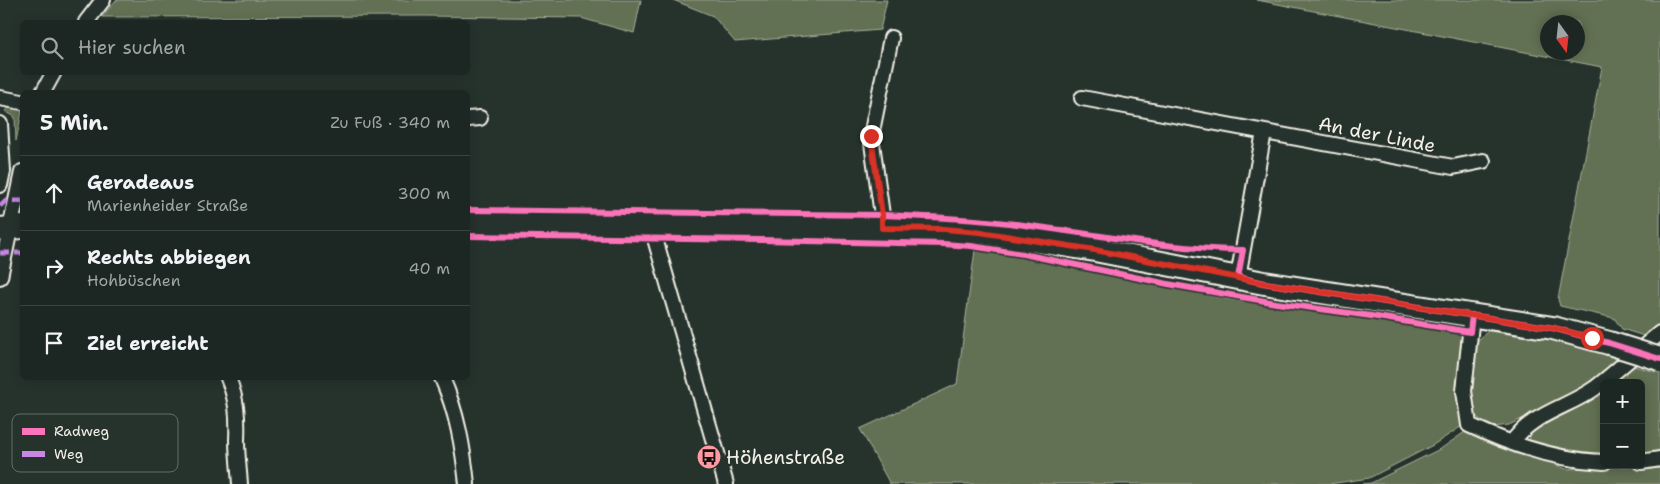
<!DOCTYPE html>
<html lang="de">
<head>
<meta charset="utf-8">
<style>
	:root { --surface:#1c2622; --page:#252e2a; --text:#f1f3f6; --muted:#a0a5a5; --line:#3a4340 }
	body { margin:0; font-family:"Shantell Sans",sans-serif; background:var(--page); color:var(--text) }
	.controls { position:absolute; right:15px; bottom:15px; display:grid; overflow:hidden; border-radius:8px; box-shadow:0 2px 12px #0003 }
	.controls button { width:45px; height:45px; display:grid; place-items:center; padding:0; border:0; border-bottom:1px solid var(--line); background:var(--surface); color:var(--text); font:25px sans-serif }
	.compass { position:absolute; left:1540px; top:15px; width:45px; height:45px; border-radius:50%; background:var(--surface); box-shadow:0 2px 12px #0003; rotate:165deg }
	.stop { position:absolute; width:15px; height:15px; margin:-11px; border:4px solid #d93025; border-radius:50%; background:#fff }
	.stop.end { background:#d93025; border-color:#fff; box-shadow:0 1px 5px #0008 }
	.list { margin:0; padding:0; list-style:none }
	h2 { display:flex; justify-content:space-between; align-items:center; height:65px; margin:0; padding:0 20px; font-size:21px }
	h2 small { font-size:16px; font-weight:400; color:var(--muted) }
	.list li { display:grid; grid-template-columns:32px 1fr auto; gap:15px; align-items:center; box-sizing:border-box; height:75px; padding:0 20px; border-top:1px solid var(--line) }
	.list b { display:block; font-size:19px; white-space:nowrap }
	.list p { margin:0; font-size:16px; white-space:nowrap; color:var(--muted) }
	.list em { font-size:16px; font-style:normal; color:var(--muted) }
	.icon { flex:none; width:28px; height:28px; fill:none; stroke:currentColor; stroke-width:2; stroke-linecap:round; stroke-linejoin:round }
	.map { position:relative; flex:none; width:1660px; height:484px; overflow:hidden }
	.search { position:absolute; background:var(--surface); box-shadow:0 2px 12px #0003; left:20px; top:20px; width:450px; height:55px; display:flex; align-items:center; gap:12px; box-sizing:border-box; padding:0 18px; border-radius:8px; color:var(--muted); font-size:19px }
	.panel { position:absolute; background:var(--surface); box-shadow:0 2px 12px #0003; left:20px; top:90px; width:450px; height:290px; border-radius:8px }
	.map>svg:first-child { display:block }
</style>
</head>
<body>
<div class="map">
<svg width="1660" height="484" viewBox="0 0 1660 484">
	<rect width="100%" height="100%" fill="#26332d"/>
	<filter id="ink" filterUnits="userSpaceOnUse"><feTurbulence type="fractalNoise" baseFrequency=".02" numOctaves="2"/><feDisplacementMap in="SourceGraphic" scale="10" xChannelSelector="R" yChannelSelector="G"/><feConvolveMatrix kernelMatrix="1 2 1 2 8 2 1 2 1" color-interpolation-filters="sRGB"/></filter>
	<g filter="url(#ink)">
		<path fill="#627052" stroke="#abb09d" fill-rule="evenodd" d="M 116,0 L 641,0 L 634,33 L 581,18 L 425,16 L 102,17 Z
			M 673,0 L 887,0 L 880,30 L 735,42 L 713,16 Z
			M 1257,0 L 1660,0 L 1660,325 L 1644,336 L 1622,329 L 1614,318 L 1560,306 L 1558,299 L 1602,67 ZM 1548,22 L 1578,22 L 1578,52 L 1548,52 Z
			M 9,106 L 18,107 L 22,111 L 16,141 L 15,117 L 5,111 Z
			M 975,250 L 1053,262 L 1226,299 L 1462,332 L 1460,358 L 1465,424 L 1433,445 L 1369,478 L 1329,484 L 890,484 L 860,429 L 957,384 Z
			M 1495,328 L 1554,337 L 1612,355 L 1618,362 L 1598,378 L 1572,395 L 1509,425 L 1494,427 L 1483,422 L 1476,416 L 1470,402 L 1475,343 L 1488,331 Z
			M 1630,365 L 1660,373 L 1660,453 L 1641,454 L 1641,383 L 1608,383 Z
			M 1604,386 L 1604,454 C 1587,453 1540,453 1529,440 L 1531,433 L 1537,426 Z
			M 1469,429 L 1566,469 L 1634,466 L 1660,468 L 1660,484 L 1363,484 L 1371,483 L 1442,448 Z"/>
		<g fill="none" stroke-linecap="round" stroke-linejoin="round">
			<defs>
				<path id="minor" d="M 86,22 L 103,0
					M 43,92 L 54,72
					M 0,98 L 22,102
					M 1082,98 L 1453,167 L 1483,161
					M 468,119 L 480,118
					M 0,124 L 3,171 L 0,185
					M 651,225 L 726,484
					M 882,228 L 882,215 L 871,136 L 891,38
					M 0,277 L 22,172
					M 1238,277 L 1264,132
					M 1472,315 L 1464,391 L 1469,425 C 1511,445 1557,460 1604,462
					M 228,378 C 237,400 238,417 237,440 C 237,455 239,470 240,484
					M 442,378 C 457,412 463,447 467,484
					M 1512,443 C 1530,414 1569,407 1595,388 C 1617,371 1638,351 1660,333
					M 1641,462 L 1660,459"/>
				<path id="primary" d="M 468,223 L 944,229 L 980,232 L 1095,250 L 1264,283 L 1553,328 L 1609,343
					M 0,229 L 22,227"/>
			</defs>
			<use href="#minor" stroke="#f4f1e8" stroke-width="18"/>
			<use href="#primary" stroke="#f4f1e8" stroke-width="26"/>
			<use href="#minor" stroke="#26332d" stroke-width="14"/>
			<use href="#primary" stroke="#26332d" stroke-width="22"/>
			<defs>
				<path id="primary-bridge" d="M 1609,343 L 1660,359"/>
			</defs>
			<use href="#primary-bridge" stroke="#f4f1e8" stroke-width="26" stroke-linecap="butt"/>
			<use href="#primary-bridge" stroke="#26332d" stroke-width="22"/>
			<path stroke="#c787e3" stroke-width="5" stroke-dasharray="10 5" stroke-linecap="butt" d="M 0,206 L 5,201 L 22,201
				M 0,253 L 22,253"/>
			<defs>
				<path id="cycleway" d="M 468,210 L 882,215 C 932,217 982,219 1031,226 C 1102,235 1172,250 1243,250 L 1238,277 L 1264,283 L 1553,328 L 1609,343 L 1660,359
					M 468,236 L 761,240 L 943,244 L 971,246 L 1023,254 L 1168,284 L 1276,303 L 1371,316 L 1470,332 L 1472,315"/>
			</defs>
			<use href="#cycleway" stroke="#26332d" stroke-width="9"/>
			<use href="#cycleway" stroke="#fb73b8" stroke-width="6"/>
		</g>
	</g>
	<g fill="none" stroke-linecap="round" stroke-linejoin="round" filter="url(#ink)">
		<path stroke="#d93025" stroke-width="6" d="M 871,136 L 882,215 L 882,228 L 944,229 L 980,232 L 1095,250 L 1264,283 L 1553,328 L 1592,338"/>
	</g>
	<defs>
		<symbol id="bus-disc" viewBox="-11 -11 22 22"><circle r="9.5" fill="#ff9aa2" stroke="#26332d"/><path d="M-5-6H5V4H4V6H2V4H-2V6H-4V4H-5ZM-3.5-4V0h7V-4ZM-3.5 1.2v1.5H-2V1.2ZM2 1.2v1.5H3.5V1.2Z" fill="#111"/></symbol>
	</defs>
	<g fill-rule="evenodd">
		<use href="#bus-disc" x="695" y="443" width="28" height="28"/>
	</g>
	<g text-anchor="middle" stroke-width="5" stroke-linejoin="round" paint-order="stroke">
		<g font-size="19" fill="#f4f1e8" stroke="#26332d">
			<text transform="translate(1377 134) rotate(11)" y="7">An der Linde</text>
		</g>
		<g font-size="19" fill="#f4f1e8" stroke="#26332d" text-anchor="start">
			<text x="726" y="464">Höhenstraße</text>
		</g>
	</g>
	<rect x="12" y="414" width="166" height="58" rx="8" fill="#26332d" stroke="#646c65" stroke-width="1"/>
	<rect x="22" y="428" width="23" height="7" fill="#fb73b8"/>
	<rect x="22" y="451" width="23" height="6" fill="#c787e3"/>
	<g font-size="14" fill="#f4f1e8">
		<text x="54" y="436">Radweg</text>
		<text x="54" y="459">Weg</text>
	</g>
</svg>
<div class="controls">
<button>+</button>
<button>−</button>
</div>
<svg class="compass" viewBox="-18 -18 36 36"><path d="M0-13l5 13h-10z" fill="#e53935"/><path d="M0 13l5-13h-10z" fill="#a0a5a5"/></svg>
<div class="stop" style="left:1592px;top:338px"></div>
<div class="stop end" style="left:871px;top:136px"></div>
<div class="search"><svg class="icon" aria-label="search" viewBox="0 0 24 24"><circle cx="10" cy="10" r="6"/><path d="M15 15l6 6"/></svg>Hier suchen</div>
<section class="panel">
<h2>5 Min.<small>Zu Fuß · 340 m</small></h2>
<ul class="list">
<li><svg class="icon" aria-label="ahead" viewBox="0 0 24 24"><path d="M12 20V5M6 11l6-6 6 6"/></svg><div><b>Geradeaus</b><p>Marienheider Straße</p></div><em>300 m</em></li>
<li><svg class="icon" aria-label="right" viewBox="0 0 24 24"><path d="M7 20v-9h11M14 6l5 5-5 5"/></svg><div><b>Rechts abbiegen</b><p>Hohbüschen</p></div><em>40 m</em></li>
<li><svg class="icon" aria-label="arrive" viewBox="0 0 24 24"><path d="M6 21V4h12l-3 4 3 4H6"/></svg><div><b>Ziel erreicht</b></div></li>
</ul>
</section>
</div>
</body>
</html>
